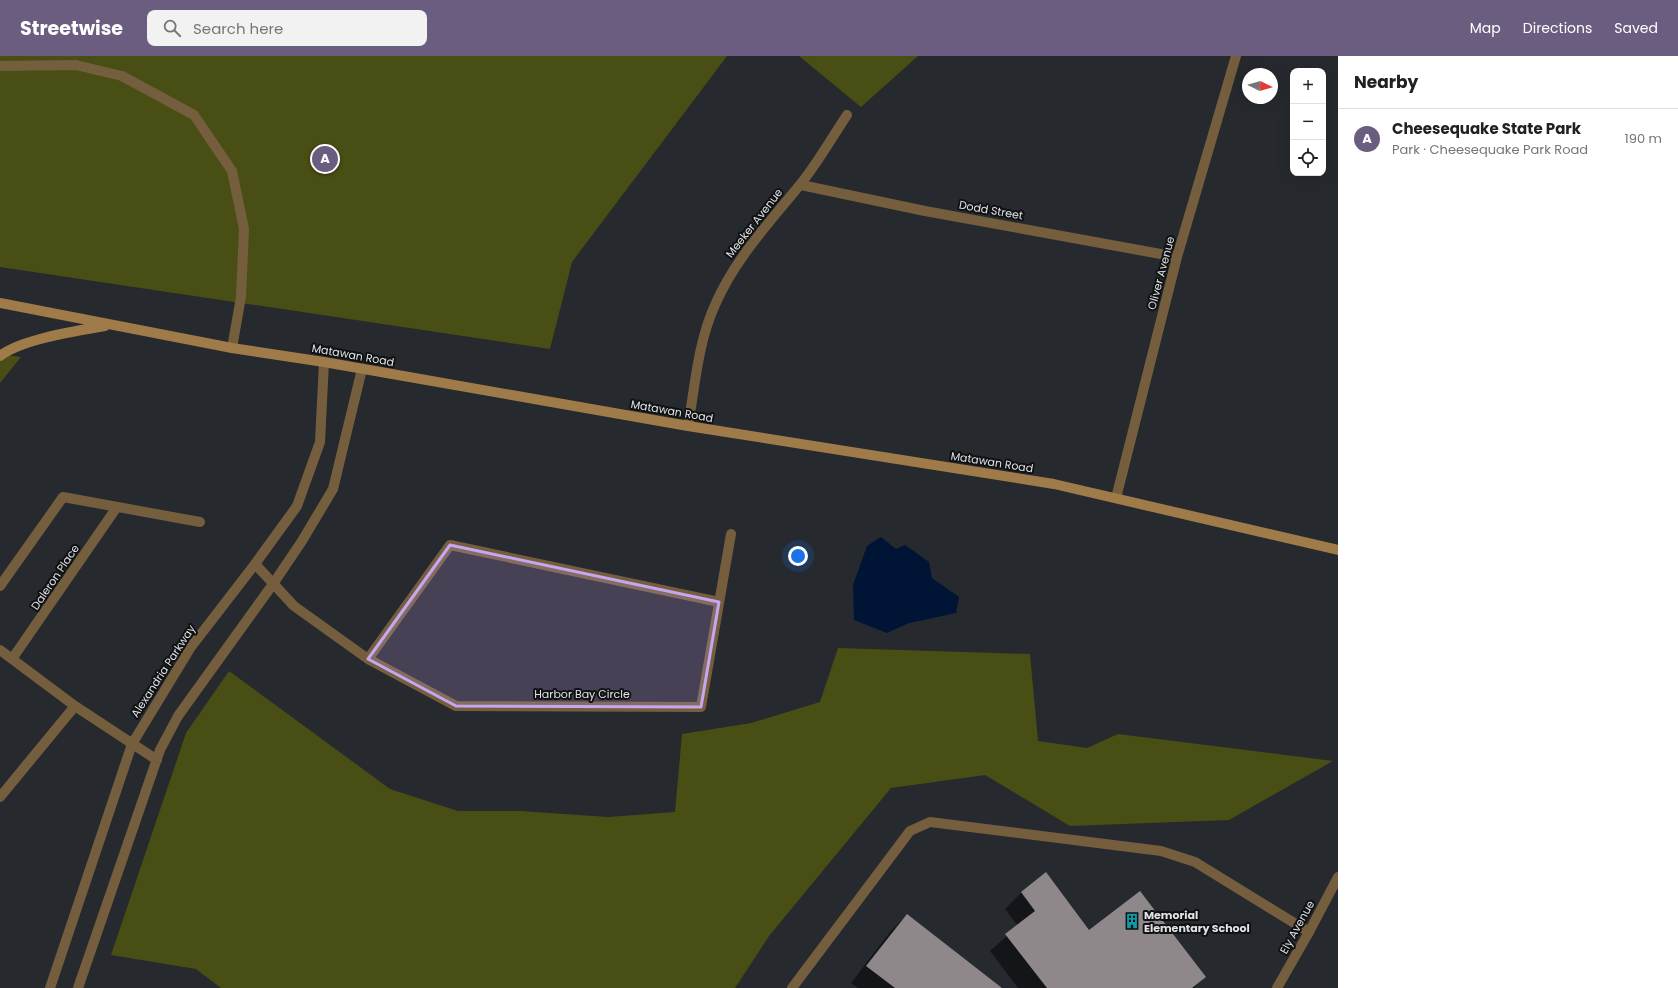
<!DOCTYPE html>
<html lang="en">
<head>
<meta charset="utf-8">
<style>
	:root { --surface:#fff; --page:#f2f2f2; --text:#202124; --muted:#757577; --line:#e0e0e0; --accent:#6b5d80 }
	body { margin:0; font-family:Poppins,sans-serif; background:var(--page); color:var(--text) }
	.controls { position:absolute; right:12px; top:12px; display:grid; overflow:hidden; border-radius:8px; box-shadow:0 4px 16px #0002 }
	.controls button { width:36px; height:36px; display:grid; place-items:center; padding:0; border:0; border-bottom:1px solid var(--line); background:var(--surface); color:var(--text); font:20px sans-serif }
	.compass { position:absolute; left:1242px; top:12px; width:36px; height:36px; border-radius:50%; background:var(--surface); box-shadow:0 4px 16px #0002; rotate:95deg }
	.you { position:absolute; left:798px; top:500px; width:14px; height:14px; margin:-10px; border:3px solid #fff; border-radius:50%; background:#1a73e8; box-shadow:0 0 0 6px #1a73e833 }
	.badge { display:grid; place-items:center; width:26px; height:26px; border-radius:50%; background:var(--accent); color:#fff; font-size:13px; font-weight:700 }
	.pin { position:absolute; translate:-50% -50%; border:2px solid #fff; box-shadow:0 1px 4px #0006 }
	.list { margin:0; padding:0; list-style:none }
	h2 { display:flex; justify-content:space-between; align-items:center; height:52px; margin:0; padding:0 16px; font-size:17px }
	h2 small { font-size:13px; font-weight:400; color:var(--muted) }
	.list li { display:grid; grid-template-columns:26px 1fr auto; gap:12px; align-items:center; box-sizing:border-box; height:60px; padding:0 16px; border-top:1px solid var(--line) }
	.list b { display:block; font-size:15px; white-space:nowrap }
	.list p { margin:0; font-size:13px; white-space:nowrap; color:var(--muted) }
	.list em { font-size:13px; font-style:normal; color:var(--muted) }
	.icon { flex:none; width:22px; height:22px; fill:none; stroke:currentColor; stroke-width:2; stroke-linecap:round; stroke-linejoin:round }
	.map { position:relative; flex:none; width:1338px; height:932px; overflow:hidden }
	header { display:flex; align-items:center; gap:24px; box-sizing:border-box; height:56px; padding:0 20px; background:var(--accent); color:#fff }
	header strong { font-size:19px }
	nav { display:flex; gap:22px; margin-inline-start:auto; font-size:14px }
	.search { width:280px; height:36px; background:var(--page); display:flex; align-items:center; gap:10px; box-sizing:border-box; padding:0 14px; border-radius:8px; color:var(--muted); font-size:15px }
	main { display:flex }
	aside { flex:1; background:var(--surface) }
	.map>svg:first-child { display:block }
</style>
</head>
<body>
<header>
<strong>Streetwise</strong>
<div class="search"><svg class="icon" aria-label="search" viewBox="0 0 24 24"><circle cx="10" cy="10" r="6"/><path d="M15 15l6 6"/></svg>Search here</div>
<nav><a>Map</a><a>Directions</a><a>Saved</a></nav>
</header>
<main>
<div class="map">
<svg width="1338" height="932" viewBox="0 0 1338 932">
	<rect width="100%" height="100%" fill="#26292d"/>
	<path fill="#494f14" d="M 0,0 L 727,0 L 572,206 L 550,293 L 0,211 Z
		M 799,0 L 918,0 L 861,51 Z
		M 0,298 L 21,301 L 0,327 Z
		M 838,592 L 1030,598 L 1038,685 L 1087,692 L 1118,678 L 1333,705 L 1229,764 L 1070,770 L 985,719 L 891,732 L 769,880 L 735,932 L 221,932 L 196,913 L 111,899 L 186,677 L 229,615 L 390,733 L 458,755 L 520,755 L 608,761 L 675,756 L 682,678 L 751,667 L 820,646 Z"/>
	<path fill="#001435" d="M 881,481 L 896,493 L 905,489 L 929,506 L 932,522 L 959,541 L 956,557 L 909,567 L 887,577 L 854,564 L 853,529 L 867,490 Z"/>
	<path fill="#0007" d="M 1046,818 L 1089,876 L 1205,921 L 1194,932 L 1018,932 L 990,895 L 1018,870 L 1005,853 L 1021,837 Z
		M 907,859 L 1001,932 L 858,932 L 851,927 L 890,876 Z"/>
	<path fill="#8e888b" d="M 1046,816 L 1089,874 L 1140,835 L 1206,921 L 1192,932 L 1047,932 L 1005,878 L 1035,855 L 1021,836 Z
		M 907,858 L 1002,932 L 895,932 L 866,910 Z"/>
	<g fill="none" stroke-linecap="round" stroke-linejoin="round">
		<path stroke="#745e3e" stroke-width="10" d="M 792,932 L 910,775 L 930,766 L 1161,795 L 1195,806 L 1309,876"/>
		<path stroke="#745e3e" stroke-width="10" d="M 0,10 L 76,9 L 122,20 L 194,59 L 232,115 L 244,173 L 241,241 L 232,292
			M 801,129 L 925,155 L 1177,201
			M 688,370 C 695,330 698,286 715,249 C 735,203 768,168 799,130 C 817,108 831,83 847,59
			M 1116,442 L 1177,201 L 1236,0
			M 255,508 L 294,550 L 368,603 L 456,650 L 701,651 L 731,478
			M 0,530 L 63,441 L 200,466
			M 0,594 L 75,650 L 157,704
			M 12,603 L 117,451
			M 368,603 L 450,489 L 719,546
			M 0,741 L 75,650
			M 50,932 L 132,688 L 191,591 L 255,508 L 297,450 L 320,386 L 324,306
			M 78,932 L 160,694 L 178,660 L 273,528 L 302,485 L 333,433 L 362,313
			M 1277,932 L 1309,876 L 1338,821"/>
		<path stroke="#9e7b48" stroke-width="10" d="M 0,247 L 232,292 L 324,306 L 688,370 L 1054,428 L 1338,494
			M 0,300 C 22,283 76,275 105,270"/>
	</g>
	<path fill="#c6a6f0" fill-opacity="0.2" stroke="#c6a6f0" stroke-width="3" stroke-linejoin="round" d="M 450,489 L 719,546 L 701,651 L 456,650 L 368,603 Z"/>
	<defs>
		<symbol id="building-bare" viewBox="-9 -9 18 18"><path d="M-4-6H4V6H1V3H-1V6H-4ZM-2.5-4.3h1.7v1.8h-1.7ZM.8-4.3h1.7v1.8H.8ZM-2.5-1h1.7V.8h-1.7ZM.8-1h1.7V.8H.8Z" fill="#0f9aa8" stroke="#101113" stroke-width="2.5" paint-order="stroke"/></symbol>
	</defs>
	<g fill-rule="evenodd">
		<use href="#building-bare" x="1121" y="854" width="22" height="22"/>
	</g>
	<g text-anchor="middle" stroke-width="4" stroke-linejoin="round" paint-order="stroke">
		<g font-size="11" fill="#e0e2e5" stroke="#101113">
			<text transform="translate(991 154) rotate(10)" y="4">Dodd Street</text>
			<text transform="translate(754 167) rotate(-52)" y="4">Meeker Avenue</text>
			<text transform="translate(1161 217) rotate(-75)" y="4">Oliver Avenue</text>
			<text transform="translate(353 299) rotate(10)" y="4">Matawan Road</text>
			<text transform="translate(672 355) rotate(10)" y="4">Matawan Road</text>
			<text transform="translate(992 406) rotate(9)" y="4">Matawan Road</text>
			<text transform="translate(55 521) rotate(-56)" y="4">Daleron Place</text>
			<text transform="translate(163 615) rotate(-57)" y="4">Alexandria Parkway</text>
			<text x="582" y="642">Harbor Bay Circle</text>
			<text transform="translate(1297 871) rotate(-61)" y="4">Ely Avenue</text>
		</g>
		<g font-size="11" font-weight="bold" fill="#e0e2e5" stroke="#101113" text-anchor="start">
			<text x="1144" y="863">Memorial<tspan x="1144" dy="13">Elementary School</tspan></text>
		</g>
	</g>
</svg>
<div class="controls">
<button>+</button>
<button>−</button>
<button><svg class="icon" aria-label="locate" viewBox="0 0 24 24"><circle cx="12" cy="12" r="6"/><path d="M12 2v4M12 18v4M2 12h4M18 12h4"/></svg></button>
</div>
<svg class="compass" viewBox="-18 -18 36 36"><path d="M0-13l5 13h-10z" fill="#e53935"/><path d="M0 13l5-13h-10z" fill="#757577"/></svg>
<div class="you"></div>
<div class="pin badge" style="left:325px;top:103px">A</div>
</div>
<aside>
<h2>Nearby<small></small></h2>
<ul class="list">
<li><span class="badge">A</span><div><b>Cheesequake State Park</b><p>Park · Cheesequake Park Road</p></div><em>190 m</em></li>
</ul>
</aside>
</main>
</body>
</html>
